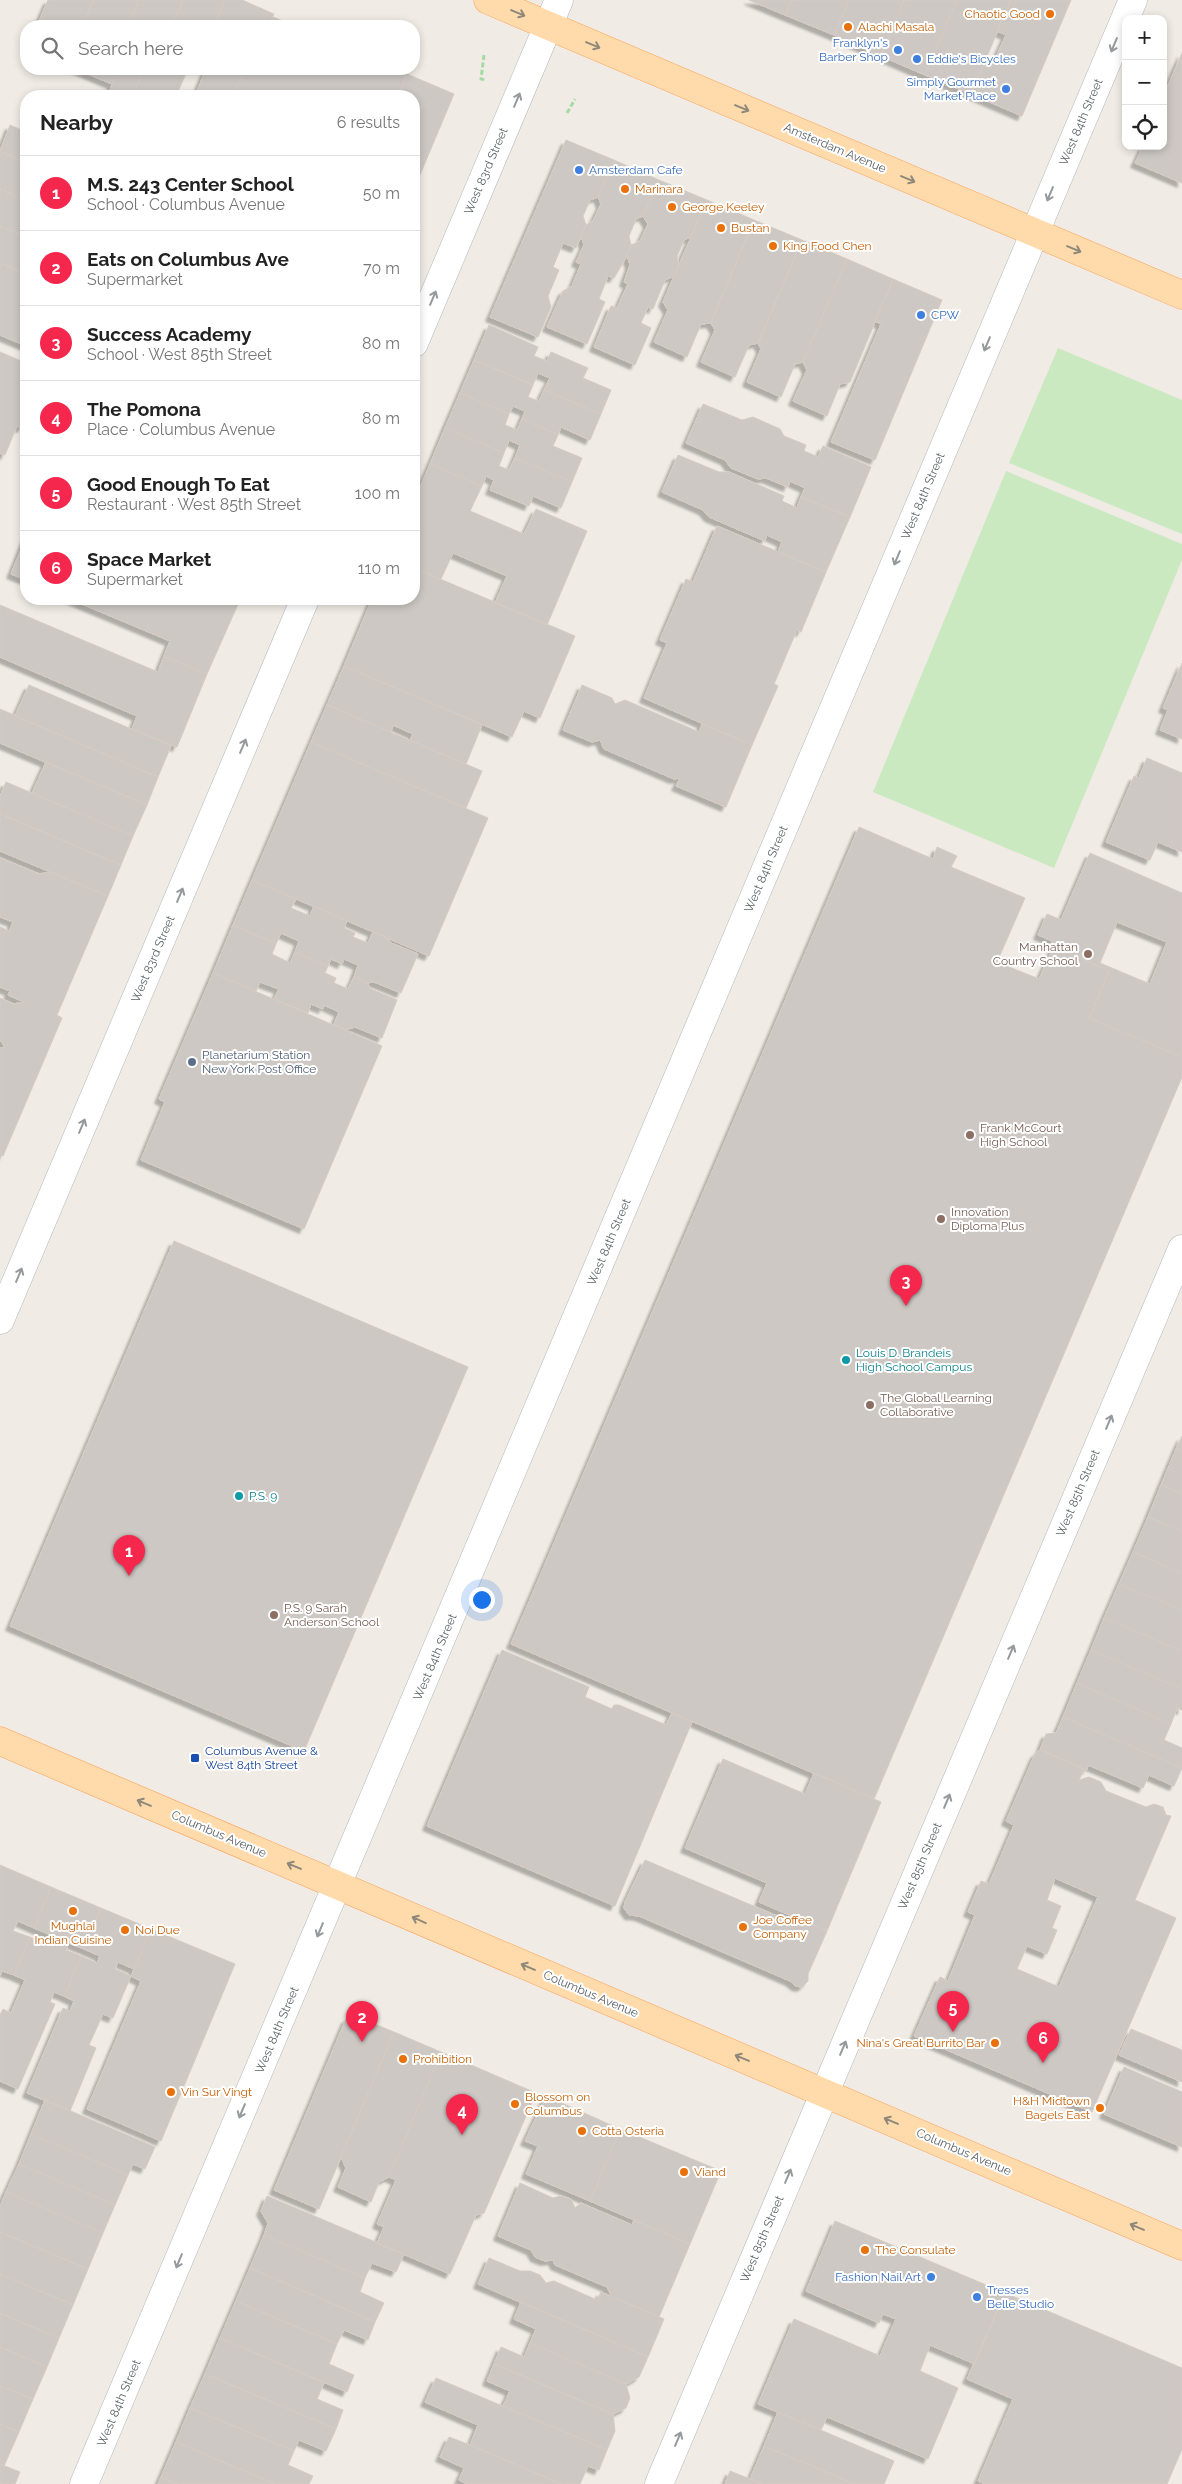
<!DOCTYPE html>
<html lang="en">
<head>
<meta charset="utf-8">
<style>
	:root { --surface:#fff; --page:#f6f6f6; --text:#222; --muted:#767676; --line:#e0e0e0; --accent:#f5274d }
	body { margin:0; font-family:Raleway,sans-serif; background:var(--page); color:var(--text) }
	.controls { position:absolute; right:15px; top:15px; display:grid; overflow:hidden; border-radius:10px; box-shadow:0 2px 8px #0003 }
	.controls button { width:45px; height:45px; display:grid; place-items:center; padding:0; border:0; border-bottom:1px solid var(--line); background:var(--surface); color:var(--text); font:25px sans-serif }
	.you { position:absolute; left:481px; top:1599px; width:18px; height:18px; margin:-12px; border:4px solid #fff; border-radius:50%; background:#1a73e8; box-shadow:0 0 0 8px #1a73e833 }
	.badge { display:grid; place-items:center; width:32px; height:32px; border-radius:50%; background:var(--accent); color:#fff; font-size:16px; font-weight:700 }
	.pin { position:absolute; translate:-50% -41px; filter:drop-shadow(0 1px 2px #0008) }
	.pin::after { content:''; position:absolute; top:26px; width:18px; height:15px; background:inherit; clip-path:polygon(0 0,100% 0,50% 100%) }
	.list { margin:0; padding:0; list-style:none }
	h2 { display:flex; justify-content:space-between; align-items:center; height:65px; margin:0; padding:0 20px; font-size:21px }
	h2 small { font-size:16px; font-weight:400; color:var(--muted) }
	.list li { display:grid; grid-template-columns:32px 1fr auto; gap:15px; align-items:center; box-sizing:border-box; height:75px; padding:0 20px; border-top:1px solid var(--line) }
	.list b { display:block; font-size:19px; white-space:nowrap }
	.list p { margin:0; font-size:16px; white-space:nowrap; color:var(--muted) }
	.list em { font-size:16px; font-style:normal; color:var(--muted) }
	.icon { flex:none; width:28px; height:28px; fill:none; stroke:currentColor; stroke-width:2; stroke-linecap:round; stroke-linejoin:round }
	.map { position:relative; flex:none; width:1182px; height:2484px; overflow:hidden }
	.search { position:absolute; background:var(--surface); box-shadow:0 2px 8px #0003; left:20px; top:20px; width:400px; height:55px; display:flex; align-items:center; gap:12px; box-sizing:border-box; padding:0 18px; border-radius:20px; color:var(--muted); font-size:19px }
	.panel { position:absolute; background:var(--surface); box-shadow:0 2px 8px #0003; left:20px; top:90px; width:400px; height:515px; border-radius:20px }
	.map>svg:first-child { display:block }
</style>
</head>
<body>
<div class="map">
<svg width="1182" height="2484" viewBox="0 0 1182 2484">
	<defs>
		<filter id="shadow"><feDropShadow dx="-4.5" dy="4.5" stdDeviation="1" flood-color="#0004"/></filter>
	</defs>
	<rect width="100%" height="100%" fill="#f0ebe5"/>
	<path fill="#cbe9c0" d="M 1058,348 L 1182,400 L 1182,534 L 1009,463 Z
		M 1006,471 L 1182,544 L 1182,560 L 1054,868 L 873,792 Z"/>
	<path fill="#cdc8c4" stroke="#d6cbc3" fill-rule="evenodd" filter="url(#shadow)" d="M 48,0 L 94,0 L 85,20 L 74,24 L 73,26 L 37,26 Z
		M 94,0 L 139,0 L 128,26 L 73,26 L 74,24 L 85,20 Z
		M 139,0 L 183,0 L 172,26 L 128,26 Z
		M 183,0 L 225,0 L 214,26 L 172,26 Z
		M 225,0 L 242,0 L 274,14 L 268,26 L 214,26 Z
		M 749,0 L 792,0 L 785,15 Z
		M 792,0 L 849,0 L 834,35 L 785,15 Z
		M 849,0 L 904,0 L 881,56 L 834,35 Z
		M 904,0 L 957,0 L 925,75 L 881,56 Z
		M 957,0 L 1011,0 L 971,94 L 925,75 Z
		M 1011,0 L 1071,0 L 1022,116 L 971,94 L 984,64 L 991,68 L 1006,35 L 997,31 Z
		M 273,17 L 295,26 L 268,26 Z
		M 1182,53 L 1182,183 L 1135,163 L 1143,146 L 1163,146 L 1163,97 Z
		M 76,69 L 118,69 L 112,84 Z
		M 118,69 L 154,69 L 142,74 L 132,96 L 125,96 L 110,90 Z
		M 154,69 L 188,69 L 176,96 L 132,96 L 142,74 Z
		M 206,69 L 246,69 L 232,96 L 195,96 Z
		M 246,69 L 395,69 L 407,74 L 398,96 L 232,96 Z
		M 407,74 L 454,94 L 414,189 L 414,96 L 398,96 Z
		M 10,125 L 26,132 L 26,163 L 0,151 Z
		M 566,140 L 614,160 L 598,197 L 590,200 L 583,216 L 586,225 L 576,248 L 563,243 L 553,267 L 559,270 L 548,296 L 551,307 L 538,337 L 490,317 Z
		M 0,151 L 26,163 L 26,201 L 0,189 Z
		M 614,160 L 659,180 L 643,216 L 636,219 L 629,236 L 631,245 L 627,256 L 614,278 L 608,276 L 599,299 L 605,302 L 587,344 L 547,327 L 563,291 L 572,286 L 581,264 L 576,262 L 584,245 L 581,236 L 586,225 L 593,221 L 601,204 L 598,197 Z
		M 659,180 L 707,200 L 691,237 L 684,240 L 677,256 L 679,265 L 674,276 L 665,280 L 653,309 L 648,307 L 641,323 L 651,328 L 635,365 L 594,347 L 611,306 L 617,308 L 628,284 L 624,282 L 630,265 L 627,256 L 631,245 L 640,241 L 648,224 L 643,216 Z
		M 0,189 L 26,201 L 26,237 L 0,226 Z
		M 707,200 L 754,220 L 711,323 L 701,324 L 687,357 L 654,342 L 668,310 L 663,302 Z
		M 754,220 L 802,240 L 758,343 L 749,345 L 735,377 L 701,362 L 715,330 L 711,323 Z
		M 0,226 L 26,237 L 26,274 L 0,263 Z
		M 802,240 L 847,259 L 803,362 L 795,364 L 781,397 L 747,382 L 761,349 L 758,343 Z
		M 847,259 L 893,279 L 850,382 L 840,384 L 827,416 L 793,401 L 807,370 L 803,362 Z
		M 0,263 L 26,274 L 26,346 L 0,335 Z
		M 893,279 L 942,300 L 875,460 L 831,442 L 881,324 L 875,321 Z
		M 489,325 L 538,347 L 534,356 L 547,361 L 551,352 L 588,368 L 583,378 L 611,390 L 601,414 L 544,390 L 550,378 L 538,373 L 533,385 L 474,360 Z
		M 0,352 L 26,363 L 26,419 L 22,428 L 17,426 L 5,455 L 0,453 Z
		M 474,360 L 533,385 L 528,397 L 539,401 L 544,390 L 601,414 L 590,440 L 561,427 L 558,435 L 522,419 L 525,411 L 513,406 L 509,414 L 460,393 Z
		M 460,393 L 509,414 L 505,425 L 517,430 L 522,419 L 558,435 L 553,446 L 582,458 L 572,482 L 515,458 L 520,445 L 509,440 L 504,453 L 445,428 Z
		M 703,404 L 742,420 L 753,417 L 780,429 L 784,436 L 806,445 L 804,451 L 818,457 L 823,446 L 871,467 L 850,517 L 801,497 L 805,488 L 790,481 L 788,487 L 766,478 L 758,479 L 731,468 L 725,460 L 686,443 Z
		M 445,428 L 504,453 L 499,466 L 509,470 L 515,458 L 572,482 L 561,508 L 533,496 L 529,506 L 490,490 L 494,480 L 486,476 L 482,486 L 430,464 Z
		M 678,455 L 719,472 L 729,472 L 784,496 L 782,501 L 797,508 L 801,497 L 850,517 L 826,572 L 778,552 L 782,542 L 767,535 L 765,541 L 709,517 L 703,510 L 662,492 Z
		M 430,464 L 482,486 L 470,511 L 524,534 L 536,509 L 587,531 L 547,625 L 495,603 L 507,576 L 453,553 L 441,579 L 414,568 L 414,502 Z
		M 717,526 L 826,572 L 801,632 L 797,630 L 774,684 L 778,686 L 752,745 L 644,698 L 667,643 L 660,640 L 686,579 L 693,582 Z
		M 26,537 L 26,580 L 11,574 Z
		M 414,568 L 575,636 L 540,718 L 524,711 L 512,737 L 344,666 L 372,599 L 414,599 Z
		M 70,599 L 231,599 L 239,602 L 207,674 L 164,656 L 170,641 Z
		M 0,605 L 158,672 L 164,656 L 207,674 L 177,747 L 132,729 L 137,716 L 0,657 Z
		M 1182,663 L 1182,739 L 1160,730 L 1168,710 L 1163,708 Z
		M 344,666 L 482,725 L 466,764 L 410,740 L 413,734 L 393,725 L 391,732 L 327,705 Z
		M 29,685 L 171,746 L 158,777 L 15,716 Z
		M 582,685 L 612,698 L 615,704 L 625,700 L 699,732 L 702,724 L 752,745 L 726,807 L 676,786 L 680,778 L 674,779 L 604,749 L 600,740 L 592,742 L 563,730 Z
		M 327,705 L 482,771 L 466,808 L 311,742 Z
		M 0,709 L 158,777 L 147,805 L 0,743 Z
		M 311,742 L 488,818 L 429,956 L 252,880 Z
		M 1147,758 L 1182,773 L 1182,852 L 1158,842 L 1150,860 L 1106,842 L 1134,776 L 1139,778 Z
		M 46,762 L 147,805 L 133,836 L 32,793 Z
		M 6,782 L 133,836 L 121,865 L 0,814 L 0,796 Z
		M 0,814 L 121,865 L 108,896 L 0,851 Z
		M 859,827 L 933,859 L 937,847 L 957,856 L 951,867 L 1025,898 L 997,962 L 1039,979 L 1054,946 L 1109,971 L 1089,1018 L 1182,1057 L 1182,1077 L 874,1799 L 511,1644 Z
		M 1090,853 L 1182,893 L 1182,1057 L 1089,1018 L 1109,971 L 1051,945 L 1052,941 L 1038,935 L 1047,914 L 1061,920 ZM 1117,922 L 1167,942 L 1150,984 L 1100,963 Z
		M 0,858 L 39,874 L 51,872 L 108,896 L 57,1015 L 62,1018 L 3,1156 L 0,1154 L 0,1048 L 5,1047 L 0,1040 L 0,998 L 13,1004 L 24,1002 L 8,995 L 10,991 L 0,987 L 0,927 L 9,931 L 13,922 L 0,917 Z
		M 252,880 L 296,899 L 291,908 L 310,916 L 314,906 L 347,921 L 344,928 L 355,933 L 353,937 L 368,943 L 373,932 L 386,937 L 391,943 L 418,954 L 401,993 L 374,982 L 367,983 L 354,977 L 358,965 L 344,959 L 342,964 L 331,959 L 328,966 L 295,952 L 299,941 L 281,933 L 276,944 L 233,925 Z
		M 233,925 L 276,944 L 272,954 L 290,963 L 295,952 L 328,966 L 325,973 L 336,978 L 334,983 L 348,989 L 354,977 L 367,983 L 371,989 L 397,1000 L 382,1038 L 355,1027 L 346,1030 L 334,1024 L 339,1012 L 324,1005 L 323,1009 L 311,1004 L 308,1013 L 274,999 L 279,989 L 260,982 L 256,991 L 213,973 Z
		M 213,973 L 382,1046 L 304,1229 L 141,1160 L 165,1102 L 159,1099 Z
		M 174,1241 L 468,1367 L 304,1751 L 10,1626 Z
		M 1182,1436 L 1182,1451 L 1176,1449 Z
		M 1176,1449 L 1182,1451 L 1182,1494 L 1161,1485 Z
		M 1161,1485 L 1182,1494 L 1182,1531 L 1148,1517 Z
		M 1148,1517 L 1182,1531 L 1182,1573 L 1133,1552 Z
		M 1133,1552 L 1182,1573 L 1182,1610 L 1119,1584 Z
		M 1119,1584 L 1182,1610 L 1182,1651 L 1104,1618 Z
		M 1104,1618 L 1182,1651 L 1182,1689 L 1091,1650 Z
		M 502,1650 L 589,1687 L 585,1697 L 612,1709 L 614,1705 L 619,1705 L 666,1725 L 672,1713 L 692,1722 L 615,1906 L 427,1826 Z
		M 1091,1650 L 1182,1689 L 1182,1710 L 1177,1708 L 1171,1724 L 1077,1683 Z
		M 1077,1683 L 1171,1724 L 1164,1740 L 1182,1748 L 1182,1768 L 1063,1717 Z
		M 1063,1717 L 1182,1768 L 1174,1786 L 1149,1775 L 1143,1788 L 1088,1765 L 1087,1770 L 1040,1750 L 1046,1734 L 1056,1733 Z
		M 1040,1750 L 1084,1769 L 1079,1780 L 1089,1777 L 1101,1782 L 1106,1791 L 1146,1807 L 1154,1804 L 1163,1807 L 1166,1815 L 1171,1816 L 1135,1900 L 1176,1918 L 1092,2112 L 914,2036 L 940,1977 L 948,1981 L 975,1915 L 968,1912 L 981,1881 L 989,1884 L 1014,1825 L 1006,1821 L 1035,1754 ZM 1055,1878 L 1098,1897 L 1059,1987 L 1017,1969 L 1027,1946 L 1047,1954 L 1057,1930 L 1052,1928 L 1061,1906 L 1047,1900 Z
		M 723,1759 L 805,1794 L 814,1773 L 881,1802 L 827,1931 L 759,1902 L 767,1883 L 685,1848 Z
		M 645,1860 L 791,1922 L 793,1916 L 827,1931 L 808,1974 L 808,1981 L 802,1987 L 796,1986 L 790,1981 L 639,1916 L 629,1915 L 624,1908 L 625,1902 Z
		M 0,1865 L 51,1887 L 34,1928 L 18,1921 L 13,1931 L 30,1937 L 14,1975 L 2,1971 L 0,1976 Z
		M 51,1887 L 101,1908 L 84,1949 L 69,1943 L 66,1950 L 81,1956 L 64,1996 L 54,1992 L 50,2002 L 55,2004 L 18,2089 L 0,2081 L 0,2015 L 3,2009 L 11,2013 L 25,1980 L 14,1975 L 30,1937 L 47,1945 L 51,1935 L 34,1928 Z
		M 101,1908 L 151,1929 L 134,1969 L 118,1962 L 115,1969 L 131,1976 L 113,2018 L 103,2014 L 89,2045 L 96,2048 L 70,2111 L 27,2093 L 63,2008 L 70,2011 L 74,2001 L 64,1996 L 81,1956 L 97,1963 L 100,1956 L 84,1949 Z
		M 151,1929 L 235,1964 L 161,2141 L 87,2109 L 141,1981 L 131,1976 Z
		M 355,2016 L 394,2032 L 319,2209 L 274,2190 L 346,2019 Z
		M 1131,2029 L 1182,2050 L 1182,2082 L 1119,2055 Z
		M 394,2032 L 441,2052 L 389,2177 L 379,2182 L 371,2202 L 338,2187 L 346,2168 L 341,2157 Z
		M 441,2052 L 536,2093 L 484,2213 L 476,2215 L 450,2274 L 377,2243 L 384,2227 L 377,2224 L 396,2180 L 389,2177 Z
		M 1124,2067 L 1182,2092 L 1182,2147 L 1104,2114 Z
		M 546,2096 L 620,2129 L 590,2201 L 526,2174 L 538,2146 L 525,2141 Z
		M 45,2100 L 155,2147 L 145,2169 L 133,2164 L 128,2175 L 31,2134 Z
		M 620,2129 L 721,2171 L 690,2244 L 590,2201 Z
		M 31,2134 L 128,2175 L 115,2205 L 19,2164 Z
		M 19,2164 L 115,2205 L 103,2233 L 6,2192 Z
		M 520,2183 L 553,2198 L 561,2196 L 571,2199 L 575,2208 L 581,2203 L 632,2225 L 634,2220 L 690,2244 L 659,2317 L 612,2297 L 607,2287 L 555,2265 L 553,2260 L 545,2261 L 535,2257 L 531,2250 L 498,2236 Z
		M 6,2192 L 103,2233 L 88,2269 L 0,2232 L 0,2207 Z
		M 267,2196 L 404,2254 L 396,2272 L 372,2263 L 365,2278 L 264,2235 L 268,2223 L 261,2211 Z
		M 835,2221 L 1005,2293 L 975,2364 L 930,2345 L 920,2371 L 958,2388 L 928,2459 L 827,2417 L 821,2430 L 758,2404 L 794,2319 L 880,2356 L 896,2319 L 883,2314 L 879,2323 L 806,2291 Z
		M 0,2232 L 88,2269 L 73,2305 L 0,2274 Z
		M 264,2235 L 365,2278 L 360,2292 L 384,2303 L 375,2322 L 250,2268 Z
		M 489,2258 L 520,2271 L 530,2271 L 540,2275 L 546,2283 L 554,2281 L 597,2300 L 601,2292 L 664,2319 L 648,2357 L 478,2284 Z
		M 250,2268 L 375,2322 L 368,2340 L 344,2330 L 337,2344 L 236,2301 Z
		M 0,2274 L 73,2305 L 59,2338 L 0,2313 Z
		M 1005,2293 L 1182,2368 L 1182,2449 L 1167,2484 L 986,2484 L 978,2481 L 1013,2399 L 967,2379 Z
		M 236,2301 L 337,2344 L 329,2364 L 354,2375 L 347,2392 L 220,2338 Z
		M 521,2302 L 648,2357 L 639,2377 L 626,2384 L 530,2343 L 536,2329 L 514,2319 Z
		M 0,2313 L 59,2338 L 47,2367 L 0,2347 Z
		M 220,2338 L 324,2383 L 317,2399 L 343,2410 L 336,2429 L 205,2374 Z
		M 530,2343 L 626,2384 L 630,2398 L 626,2408 L 613,2414 L 494,2364 L 501,2347 L 524,2357 Z
		M 0,2347 L 47,2367 L 33,2399 L 0,2386 Z
		M 494,2364 L 613,2414 L 615,2431 L 607,2450 L 503,2406 L 510,2391 L 487,2381 Z
		M 205,2374 L 336,2429 L 326,2451 L 299,2440 L 294,2451 L 190,2408 Z
		M 436,2378 L 607,2450 L 599,2470 L 588,2466 L 580,2484 L 561,2484 L 470,2445 L 478,2425 L 425,2402 Z
		M 0,2386 L 33,2399 L 19,2432 L 0,2424 Z
		M 190,2408 L 294,2451 L 288,2465 L 313,2476 L 309,2484 L 275,2484 L 176,2442 Z
		M 778,2412 L 894,2461 L 884,2484 L 855,2484 L 764,2446 Z
		M 0,2424 L 19,2432 L 4,2466 L 0,2464 Z
		M 449,2437 L 470,2445 L 561,2484 L 467,2484 L 459,2480 L 464,2468 L 440,2457 Z
		M 176,2442 L 275,2484 L 177,2484 L 161,2477 Z
		M 764,2446 L 855,2484 L 762,2484 L 750,2479 Z
		M 0,2464 L 20,2472 L 15,2484 L 0,2484 Z
		M 730,2471 L 750,2479 L 762,2484 L 725,2484 Z
		M 161,2477 L 177,2484 L 158,2484 Z"/>
	<g fill="none" stroke-linecap="round" stroke-linejoin="round">
		<defs>
			<path id="minor" d="M 414,343 L 559,0
				M 0,1320 L 305,599
				M 84,2484 L 1133,0
				M 659,2484 L 1182,1249"/>
			<path id="primary" d="M 488,0 L 1182,295
				M 0,1741 L 1182,2246"/>
		</defs>
		<use href="#minor" stroke="#b3b8bb" stroke-width="29"/>
		<use href="#primary" stroke="#fba054" stroke-width="29"/>
		<path stroke="#a3dca2" stroke-width="3" stroke-dasharray="5 2.5" stroke-linecap="butt" d="M 484,55 L 481,79 L 486,80
			M 567,113 L 575,99"/>
		<use href="#minor" stroke="#fff" stroke-width="28"/>
		<use href="#primary" stroke="#ffdbab" stroke-width="28"/>
	</g>
	<defs><path id="oneway-shaft" d="M-6 0H5M1.5-3L5.5 0L1.5 3" fill="none" stroke-width="1.6" stroke-linecap="round" stroke-linejoin="round" transform="scale(1.25)"/></defs>
	<g stroke="#8e887b">
		<use href="#oneway-shaft" transform="translate(518 13) rotate(23)"/>
		<use href="#oneway-shaft" transform="translate(593 45) rotate(23)"/>
		<use href="#oneway-shaft" transform="translate(742 108) rotate(23)"/>
		<use href="#oneway-shaft" transform="translate(908 179) rotate(23)"/>
		<use href="#oneway-shaft" transform="translate(1074 249) rotate(23)"/>
		<use href="#oneway-shaft" transform="translate(144 1803) rotate(-157)"/>
		<use href="#oneway-shaft" transform="translate(294 1866) rotate(-157)"/>
		<use href="#oneway-shaft" transform="translate(419 1920) rotate(-156)"/>
		<use href="#oneway-shaft" transform="translate(528 1967) rotate(-157)"/>
		<use href="#oneway-shaft" transform="translate(742 2058) rotate(-157)"/>
		<use href="#oneway-shaft" transform="translate(891 2121) rotate(-157)"/>
		<use href="#oneway-shaft" transform="translate(1137 2227) rotate(-157)"/>
	</g>
	<g stroke="#969a9c">
		<use href="#oneway-shaft" transform="translate(1114 45) rotate(113)"/>
		<use href="#oneway-shaft" transform="translate(517 100) rotate(-67)"/>
		<use href="#oneway-shaft" transform="translate(1050 194) rotate(113)"/>
		<use href="#oneway-shaft" transform="translate(433 298) rotate(-67)"/>
		<use href="#oneway-shaft" transform="translate(987 344) rotate(113)"/>
		<use href="#oneway-shaft" transform="translate(897 558) rotate(113)"/>
		<use href="#oneway-shaft" transform="translate(243 746) rotate(-67)"/>
		<use href="#oneway-shaft" transform="translate(180 895) rotate(-67)"/>
		<use href="#oneway-shaft" transform="translate(82 1126) rotate(-67)"/>
		<use href="#oneway-shaft" transform="translate(19 1275) rotate(-67)"/>
		<use href="#oneway-shaft" transform="translate(1109 1422) rotate(-67)"/>
		<use href="#oneway-shaft" transform="translate(1011 1652) rotate(-67)"/>
		<use href="#oneway-shaft" transform="translate(947 1801) rotate(-67)"/>
		<use href="#oneway-shaft" transform="translate(320 1930) rotate(113)"/>
		<use href="#oneway-shaft" transform="translate(843 2048) rotate(-67)"/>
		<use href="#oneway-shaft" transform="translate(242 2111) rotate(113)"/>
		<use href="#oneway-shaft" transform="translate(788 2176) rotate(-67)"/>
		<use href="#oneway-shaft" transform="translate(179 2261) rotate(113)"/>
		<use href="#oneway-shaft" transform="translate(678 2439) rotate(-67)"/>
	</g>
	<g fill="#e8710a" stroke="#fff" stroke-width="2">
		<circle cx="1050" cy="14" r="5"/>
		<circle cx="848" cy="27" r="5"/>
		<circle cx="625" cy="189" r="5"/>
		<circle cx="672" cy="207" r="5"/>
		<circle cx="721" cy="228" r="5"/>
		<circle cx="773" cy="246" r="5"/>
		<circle cx="73" cy="1911" r="5"/>
		<circle cx="743" cy="1927" r="5"/>
		<circle cx="125" cy="1930" r="5"/>
		<circle cx="995" cy="2043" r="5"/>
		<circle cx="403" cy="2059" r="5"/>
		<circle cx="171" cy="2092" r="5"/>
		<circle cx="515" cy="2104" r="5"/>
		<circle cx="1100" cy="2108" r="5"/>
		<circle cx="582" cy="2131" r="5"/>
		<circle cx="684" cy="2172" r="5"/>
		<circle cx="865" cy="2250" r="5"/>
	</g>
	<g fill="#3f7fe0" stroke="#fff" stroke-width="2">
		<circle cx="898" cy="50" r="5"/>
		<circle cx="917" cy="59" r="5"/>
		<circle cx="1006" cy="89" r="5"/>
		<circle cx="579" cy="170" r="5"/>
		<circle cx="921" cy="315" r="5"/>
		<circle cx="931" cy="2277" r="5"/>
		<circle cx="977" cy="2297" r="5"/>
	</g>
	<g fill="#8d6e63" stroke="#fff" stroke-width="2">
		<circle cx="1088" cy="954" r="5"/>
		<circle cx="970" cy="1135" r="5"/>
		<circle cx="941" cy="1219" r="5"/>
		<circle cx="870" cy="1405" r="5"/>
		<circle cx="274" cy="1615" r="5"/>
	</g>
	<circle fill="#5c6f8a" stroke="#fff" stroke-width="2" cx="192" cy="1062" r="5"/>
	<g fill="#0f9aa8" stroke="#fff" stroke-width="2">
		<circle cx="846" cy="1360" r="5"/>
		<circle cx="239" cy="1496" r="5"/>
	</g>
	<rect fill="#1a4fb4" stroke="#fff" stroke-width="2" x="190" y="1753" width="10" height="10" rx="2.5"/>
	<g text-anchor="middle" stroke-width="4" stroke-linejoin="round" paint-order="stroke">
		<g font-size="12" fill="#c56008" stroke="#fff" text-anchor="start">
			<text x="1040" y="18" text-anchor="end">Chaotic Good</text>
			<text x="858" y="31">Alachi Masala</text>
			<text x="635" y="193">Marinara</text>
			<text x="682" y="211">George Keeley</text>
			<text x="731" y="232">Bustan</text>
			<text x="783" y="250">King Food Chen</text>
			<text x="753" y="1924">Joe Coffee<tspan x="753" dy="14">Company</tspan></text>
			<text x="73" y="1930" text-anchor="middle">Mughlai<tspan x="73" dy="14">Indian Cuisine</tspan></text>
			<text x="135" y="1934">Noi Due</text>
			<text x="985" y="2047" text-anchor="end">Nina's Great Burrito Bar</text>
			<text x="413" y="2063">Prohibition</text>
			<text x="181" y="2096">Vin Sur Vingt</text>
			<text x="525" y="2101">Blossom on<tspan x="525" dy="14">Columbus</tspan></text>
			<text x="1090" y="2105" text-anchor="end">H&amp;H Midtown<tspan x="1090" dy="14">Bagels East</tspan></text>
			<text x="592" y="2135">Cotta Osteria</text>
			<text x="694" y="2176">Viand</text>
			<text x="875" y="2254">The Consulate</text>
		</g>
		<g font-size="12" fill="#366cbe" stroke="#fff" text-anchor="start">
			<text x="888" y="47" text-anchor="end">Franklyn's<tspan x="888" dy="14">Barber Shop</tspan></text>
			<text x="927" y="63">Eddie's Bicycles</text>
			<text x="996" y="86" text-anchor="end">Simply Gourmet<tspan x="996" dy="14">Market Place</tspan></text>
			<text x="589" y="174">Amsterdam Cafe</text>
			<text x="931" y="319">CPW</text>
			<text x="921" y="2281" text-anchor="end">Fashion Nail Art</text>
			<text x="987" y="2294">Tresses<tspan x="987" dy="14">Belle Studio</tspan></text>
		</g>
		<g font-size="12" fill="#5d6467" stroke="#fff">
			<text transform="translate(1081 122) rotate(-67)" y="4">West 84th Street</text>
			<text transform="translate(835 148) rotate(23)" y="4">Amsterdam Avenue</text>
			<text transform="translate(486 171) rotate(-67)" y="4">West 83rd Street</text>
			<text transform="translate(923 496) rotate(-67)" y="4">West 84th Street</text>
			<text transform="translate(766 869) rotate(-67)" y="4">West 84th Street</text>
			<text transform="translate(153 959) rotate(-67)" y="4">West 83rd Street</text>
			<text transform="translate(609 1242) rotate(-67)" y="4">West 84th Street</text>
			<text transform="translate(1078 1493) rotate(-67)" y="4">West 85th Street</text>
			<text transform="translate(435 1657) rotate(-67)" y="4">West 84th Street</text>
			<text transform="translate(219 1834) rotate(23)" y="4">Columbus Avenue</text>
			<text transform="translate(920 1866) rotate(-67)" y="4">West 85th Street</text>
			<text transform="translate(591 1994) rotate(23)" y="4">Columbus Avenue</text>
			<text transform="translate(277 2030) rotate(-67)" y="4">West 84th Street</text>
			<text transform="translate(964 2152) rotate(23)" y="4">Columbus Avenue</text>
			<text transform="translate(762 2239) rotate(-67)" y="4">West 85th Street</text>
			<text transform="translate(119 2403) rotate(-67)" y="4">West 84th Street</text>
		</g>
		<g font-size="12" fill="#785e54" stroke="#fff" text-anchor="start">
			<text x="1078" y="951" text-anchor="end">Manhattan<tspan x="1078" dy="14">Country School</tspan></text>
			<text x="980" y="1132">Frank McCourt<tspan x="980" dy="14">High School</tspan></text>
			<text x="951" y="1216">Innovation<tspan x="951" dy="14">Diploma Plus</tspan></text>
			<text x="880" y="1402">The Global Learning<tspan x="880" dy="14">Collaborative</tspan></text>
			<text x="284" y="1612">P.S. 9 Sarah<tspan x="284" dy="14">Anderson School</tspan></text>
		</g>
		<g font-size="12" fill="#4e5e75" stroke="#fff" text-anchor="start">
			<text x="202" y="1059">Planetarium Station<tspan x="202" dy="14">New York Post Office</tspan></text>
		</g>
		<g font-size="12" fill="#0d838f" stroke="#fff" text-anchor="start">
			<text x="856" y="1357">Louis D. Brandeis<tspan x="856" dy="14">High School Campus</tspan></text>
			<text x="249" y="1500">P.S. 9</text>
		</g>
		<g font-size="12" fill="#164399" stroke="#fff" text-anchor="start">
			<text x="205" y="1755">Columbus Avenue &amp;<tspan x="205" dy="14">West 84th Street</tspan></text>
		</g>
	</g>
</svg>
<div class="controls">
<button>+</button>
<button>−</button>
<button><svg class="icon" aria-label="locate" viewBox="0 0 24 24"><circle cx="12" cy="12" r="6"/><path d="M12 2v4M12 18v4M2 12h4M18 12h4"/></svg></button>
</div>
<div class="you"></div>
<div class="pin badge" style="left:129px;top:1576px">1</div>
<div class="pin badge" style="left:362px;top:2042px">2</div>
<div class="pin badge" style="left:906px;top:1306px">3</div>
<div class="pin badge" style="left:462px;top:2135px">4</div>
<div class="pin badge" style="left:953px;top:2032px">5</div>
<div class="pin badge" style="left:1043px;top:2063px">6</div>
<div class="search"><svg class="icon" aria-label="search" viewBox="0 0 24 24"><circle cx="10" cy="10" r="6"/><path d="M15 15l6 6"/></svg>Search here</div>
<section class="panel">
<h2>Nearby<small>6 results</small></h2>
<ul class="list">
<li><span class="badge">1</span><div><b>M.S. 243 Center School</b><p>School · Columbus Avenue</p></div><em>50 m</em></li>
<li><span class="badge">2</span><div><b>Eats on Columbus Ave</b><p>Supermarket</p></div><em>70 m</em></li>
<li><span class="badge">3</span><div><b>Success Academy</b><p>School · West 85th Street</p></div><em>80 m</em></li>
<li><span class="badge">4</span><div><b>The Pomona</b><p>Place · Columbus Avenue</p></div><em>80 m</em></li>
<li><span class="badge">5</span><div><b>Good Enough To Eat</b><p>Restaurant · West 85th Street</p></div><em>100 m</em></li>
<li><span class="badge">6</span><div><b>Space Market</b><p>Supermarket</p></div><em>110 m</em></li>
</ul>
</section>
</div>
</body>
</html>
